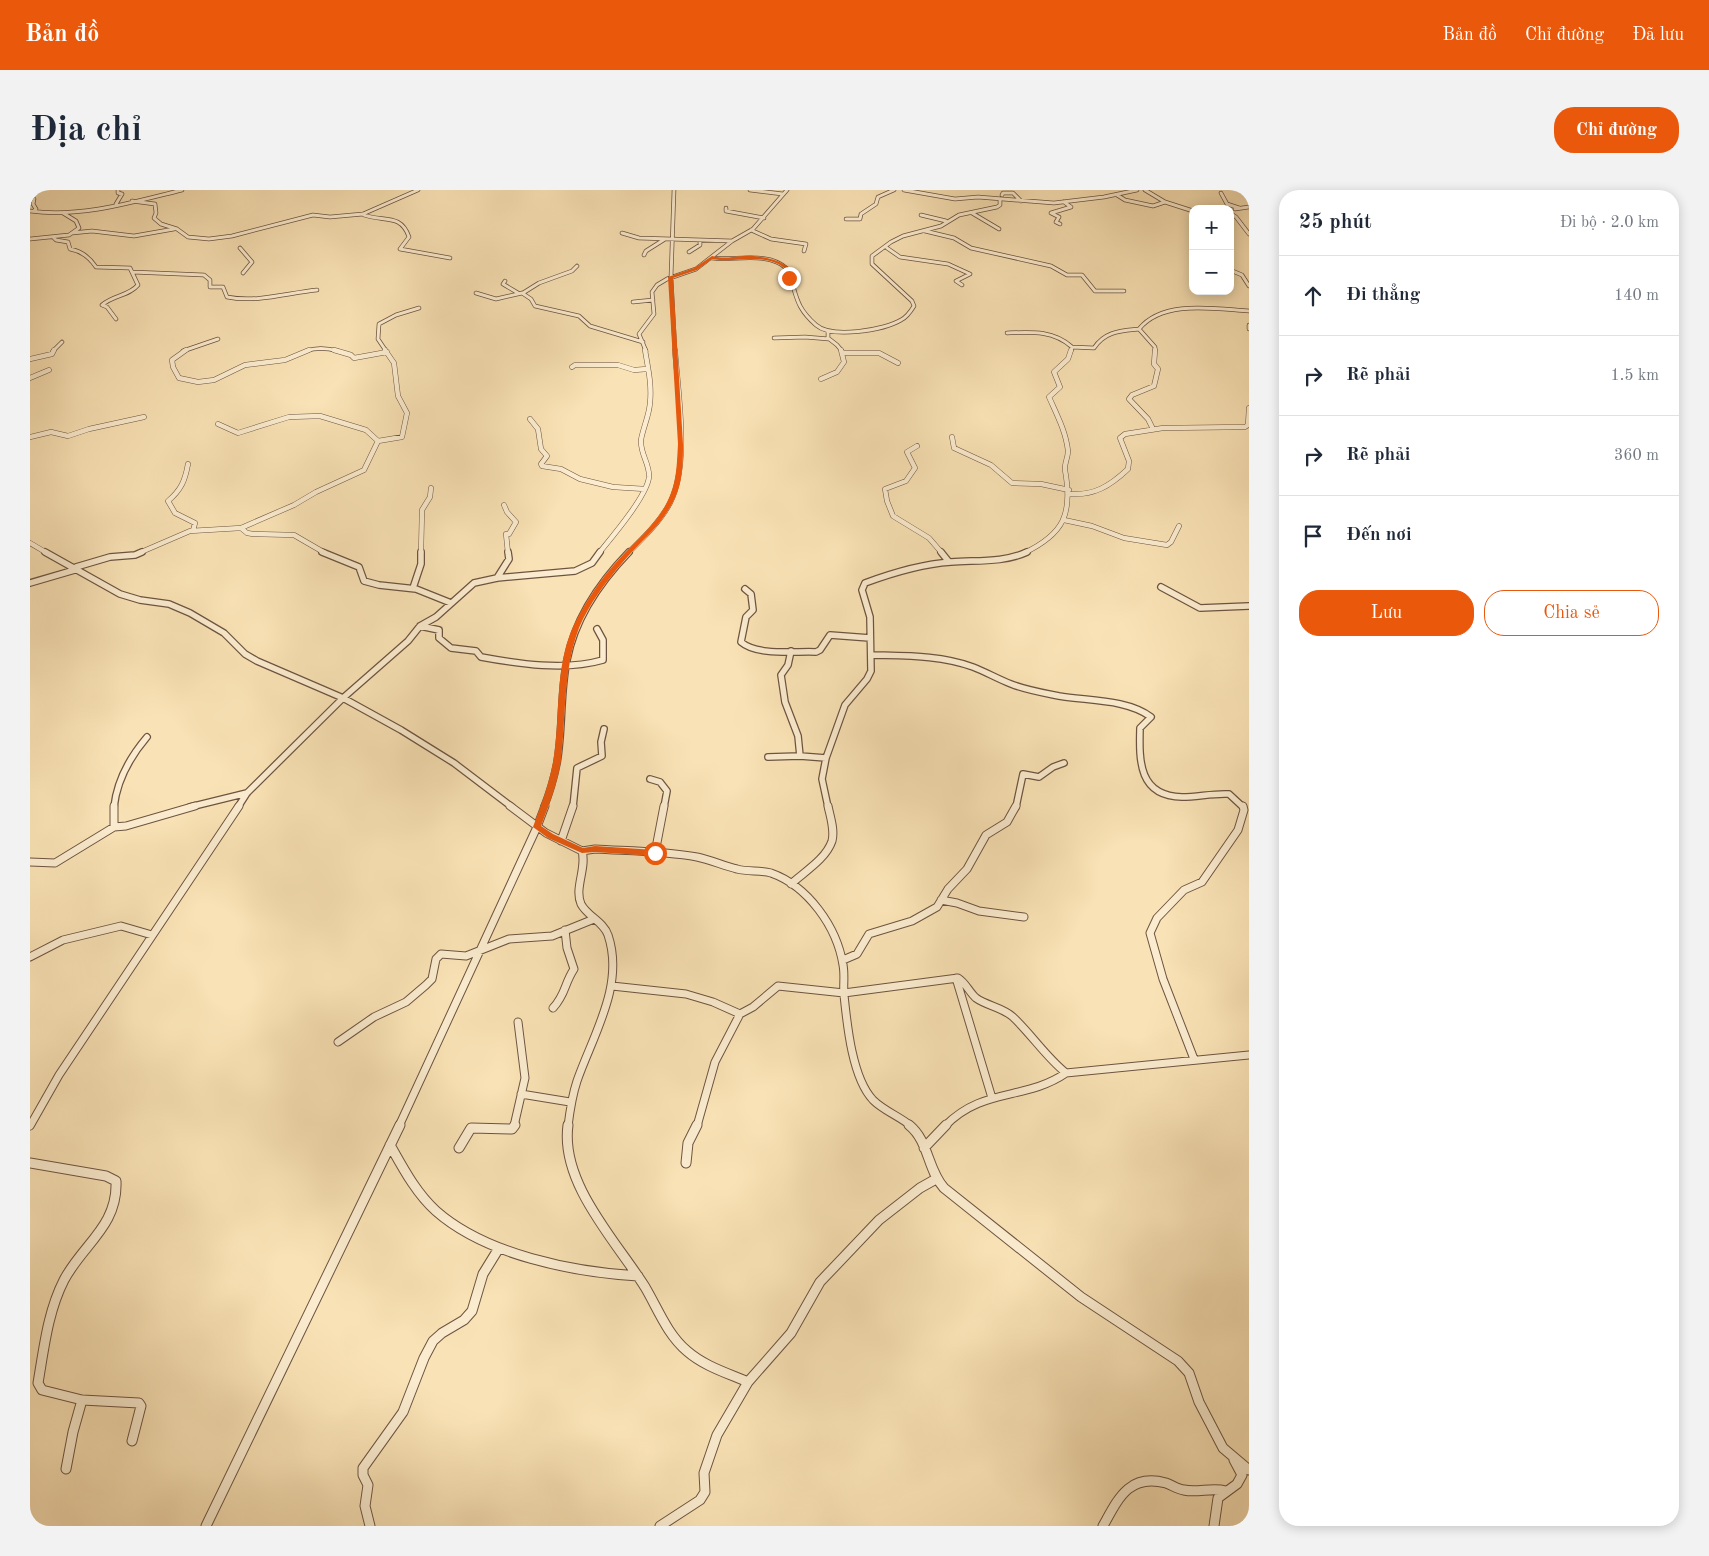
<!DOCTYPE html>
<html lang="vi">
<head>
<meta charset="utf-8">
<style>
	:root { --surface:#fff; --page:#f2f2f3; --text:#1f2937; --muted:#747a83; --line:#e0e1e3; --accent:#ea580c }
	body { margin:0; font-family:"Old Standard TT",serif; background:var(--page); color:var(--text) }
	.controls { position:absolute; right:15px; top:15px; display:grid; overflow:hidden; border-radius:10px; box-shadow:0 2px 12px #0003 }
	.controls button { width:45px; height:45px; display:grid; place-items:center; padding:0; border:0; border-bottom:1px solid var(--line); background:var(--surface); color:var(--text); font:25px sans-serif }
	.stop { position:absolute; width:15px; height:15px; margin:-11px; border:4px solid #ea580c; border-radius:50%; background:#fff }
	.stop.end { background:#ea580c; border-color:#fff; box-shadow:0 1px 5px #0008 }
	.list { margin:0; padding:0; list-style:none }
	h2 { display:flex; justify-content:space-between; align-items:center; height:65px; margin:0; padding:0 20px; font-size:21px }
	h2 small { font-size:16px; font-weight:400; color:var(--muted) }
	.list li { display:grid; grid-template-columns:32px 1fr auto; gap:15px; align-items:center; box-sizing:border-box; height:80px; padding:0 20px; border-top:1px solid var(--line) }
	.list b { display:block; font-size:19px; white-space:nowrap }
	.list em { font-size:16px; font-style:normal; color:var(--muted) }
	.actions { display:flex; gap:10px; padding:15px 20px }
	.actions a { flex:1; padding:11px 0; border:1px solid var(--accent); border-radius:20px; text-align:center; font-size:18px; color:var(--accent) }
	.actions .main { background:var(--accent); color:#fff }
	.icon { flex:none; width:28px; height:28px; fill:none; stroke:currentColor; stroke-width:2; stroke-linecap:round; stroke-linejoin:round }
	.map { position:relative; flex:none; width:1219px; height:1336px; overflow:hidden; border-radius:20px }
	header { display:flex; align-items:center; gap:30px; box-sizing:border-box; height:70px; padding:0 25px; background:var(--accent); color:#fff }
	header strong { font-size:24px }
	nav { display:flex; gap:28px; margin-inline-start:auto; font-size:18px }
	.intro { display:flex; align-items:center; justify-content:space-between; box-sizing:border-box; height:120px; padding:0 30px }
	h1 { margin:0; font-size:35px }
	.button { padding:12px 22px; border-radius:20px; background:var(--accent); color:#fff; font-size:18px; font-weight:700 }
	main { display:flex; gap:30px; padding:0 30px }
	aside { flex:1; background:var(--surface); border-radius:20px; box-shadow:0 2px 12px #0003 }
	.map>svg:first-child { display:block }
</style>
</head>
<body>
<header>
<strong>Bản đồ</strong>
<nav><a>Bản đồ</a><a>Chỉ đường</a><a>Đã lưu</a></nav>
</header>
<div class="intro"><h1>Địa chỉ</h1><a class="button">Chỉ đường</a></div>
<main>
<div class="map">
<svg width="1219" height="1336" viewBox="0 0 1219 1336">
	<rect width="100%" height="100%" fill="#f9e2b5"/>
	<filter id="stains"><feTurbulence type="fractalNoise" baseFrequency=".004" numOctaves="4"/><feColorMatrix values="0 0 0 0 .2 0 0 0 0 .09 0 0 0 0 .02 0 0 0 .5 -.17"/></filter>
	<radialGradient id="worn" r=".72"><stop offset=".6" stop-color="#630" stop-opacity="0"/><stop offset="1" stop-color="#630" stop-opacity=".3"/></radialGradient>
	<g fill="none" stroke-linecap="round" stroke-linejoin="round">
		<defs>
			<path id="minor-far4" d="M 644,0 L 641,87 L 645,161
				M 720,0 L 753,4
				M 874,0 L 925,9 L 948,7 L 1024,13 L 1074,7 L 1107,0
				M 1115,0 L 1135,12 L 1163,21
				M 1191,3 L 1197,14 L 1209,18
				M 972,5 L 973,3 L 983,3 L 991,11
				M 1087,5 L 1095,10 L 1123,16 L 1135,12
				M 0,6 L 4,9 L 3,14 L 6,19 L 4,21
				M 102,11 L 125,14 L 126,23 L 124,28 L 131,34 L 147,39 L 158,47 L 179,49 L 202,46 L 283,25 L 300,27 L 333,24 L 388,0
				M 86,14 L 92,4 L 88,3 L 88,0
				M 696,18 L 696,21 L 734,28
				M 1205,19 L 1219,17
				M 0,21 C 51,28 103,12 152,0
				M 942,23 L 969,39
				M 1200,23 L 1206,27 L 1219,44
				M 334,25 C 353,32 371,23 379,47 L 370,59 L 420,68
				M 891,25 L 916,31
				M 816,29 L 830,29 L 831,24 L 846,14 L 848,7 L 864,0
				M 1030,34 L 1026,32 L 1029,27 L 1021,23 L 1041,17 L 1034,12
				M 721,40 L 741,49 L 776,54 L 774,61
				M 895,41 L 924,48 L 941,58 L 1021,76 L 1037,85 L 1052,85 L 1065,101 L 1094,101
				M 42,43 L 62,41 L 104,46 L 144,39
				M 592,43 L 609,48 L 702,51
				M 23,47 L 26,50 L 38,52 L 40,59 C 51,61 60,68 66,77 L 100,78 L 108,95 C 99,106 83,105 72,115 L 77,117 L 86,129
				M 0,49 L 39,45 L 49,38 L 46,31 L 33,23
				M 210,58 L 222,72 L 213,83
				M 857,58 L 870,67 L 918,74 L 940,84 L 926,91 L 932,95
				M 659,62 L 670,55 L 670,50
				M 614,65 L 616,61 L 635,49
				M 682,68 C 704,71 738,61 756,78 C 768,102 762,114 786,135 C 802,149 854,140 871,130 C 877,127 881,121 884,116 L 882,111 L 842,74 L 842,66 L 861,52 L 873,46 L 911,36 L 929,25 L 967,17 L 970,15 L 970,10
				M 1200,80 L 1212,85 L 1219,96
				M 102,82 L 174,85 L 180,90 L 180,97 L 193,97 L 197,107 C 227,113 257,103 287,100
				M 475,91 L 473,94 L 488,103
				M 446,103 L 466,109 L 492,103 L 501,109 L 505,116 L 549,126 L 560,136 L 613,152
				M 493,103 L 509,93 L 542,81 L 547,76
				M 603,112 L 623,110
				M 1219,135 L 1219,139
				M 1109,139 L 1125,157 L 1125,161
				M 798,141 L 798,148 L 807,155 L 812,161
				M 977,143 C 1001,142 1023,140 1042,157
				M 744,148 L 775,147 L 799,149
				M 23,161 L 32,152
				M 153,161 L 188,149
				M 276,161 C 287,157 297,158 308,161
				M 356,161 L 348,149 L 349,134 L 366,125 L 389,118
				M 616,161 L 609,144 L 624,124 L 622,102 L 627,95 L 637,89 L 666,79 L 702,51 L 723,39 L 757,0
				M 1041,161 L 1042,157 L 1064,158 C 1075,141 1091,141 1109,139 C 1133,109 1186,119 1219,121"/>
			<path id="minor-far3" d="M 156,160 L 142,170 L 143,177 L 149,188 L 168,192 L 184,190 L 215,175 L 255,170 L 279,160
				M 304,160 L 321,165 L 324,168 L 357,162
				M 813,163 L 849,163 L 868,173
				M 0,169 L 22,164 L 24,160
				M 542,177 L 545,175 L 588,175 L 604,180 L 617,179
				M 0,188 L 19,180
				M 791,189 L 807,182 L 814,172 L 811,160
				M 500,229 L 508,239 L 511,259 L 517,266 L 511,274 L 512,276 L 531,279 L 550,289 L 583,297 L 615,299
				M 188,234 L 208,243 L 259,227 L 290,226 L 336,240 L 348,251
				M 1123,239 L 1118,229 L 1099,209 L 1102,205 L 1124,196 L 1128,179 L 1124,174 L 1125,160
				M 0,247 L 21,242 L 38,246 L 59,239 L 114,227
				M 922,247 L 924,258 L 961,275 L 982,293 L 1011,294 L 1039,300
				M 887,256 L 877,262 L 885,278 L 876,291 L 855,299 L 857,311 L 863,326 L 899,348 L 912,363
				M 158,274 C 155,291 151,300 138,311 L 145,323 L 165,333 L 163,341
				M 1038,304 C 1064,306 1080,296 1098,279 L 1099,271 L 1090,248 L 1095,244 L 1133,238 L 1215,237 L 1218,235 L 1219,218
				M 474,315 L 477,322 L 486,332 L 479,344 L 476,344 L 478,363
				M 1034,330 L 1062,336 L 1094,348 L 1137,355 L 1141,352 L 1149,336
				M 211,338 L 217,343 L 223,344 L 264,345 L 295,363
				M 0,353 L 17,363
				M 109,363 L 160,341 L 211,338 L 264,315 L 286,302 L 334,280 L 348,251 L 372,247 L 377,223 L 368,206 L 364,173 L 355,160
				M 391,363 L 392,320 L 400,307 L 401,298
				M 569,363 C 582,347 617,306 619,287 C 620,274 610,264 611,250 C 613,238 619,226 620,213 C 622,195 618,178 615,160
				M 598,363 C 613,348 630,332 640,313 C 660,273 648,204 645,160
				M 994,363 C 1034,344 1043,324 1035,280 C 1034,274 1038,268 1038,261 C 1036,242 1027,225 1019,207 L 1030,197 L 1024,182 L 1038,169 L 1041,160"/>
			<path id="minor-far2" d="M 15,362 L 90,404 L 110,410 L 139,414 L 160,423 L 194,443 L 215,464 L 227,471 L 313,508 L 371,540 L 424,573 L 482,617
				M 292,362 L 329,377 L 334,391 L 349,395 L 386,399 L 421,413
				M 911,362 L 919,372
				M 46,377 L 80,367 L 105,365 L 112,362
				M 467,388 L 479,369 L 478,362
				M 0,393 L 48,379
				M 1131,397 L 1170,418 L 1219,416
				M 383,398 L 391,374 L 391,362
				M 715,399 L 721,404 L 723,420 L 716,427 L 711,452 C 727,466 765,461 786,462 L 790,460 L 800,445 L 840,448
				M 390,436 L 409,440 L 409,448 L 421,458 L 446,461 L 451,467 C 489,474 535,481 573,470 L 573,450 L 567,439
				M 761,461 L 758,475 L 751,485 L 755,512 L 768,546 L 770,566
				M 841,465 C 875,466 910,465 943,477 C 956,482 968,489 981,494 C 996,500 1014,503 1029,506 C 1058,511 1097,509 1121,527 L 1110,538 C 1109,572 1109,606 1152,607 C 1168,607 1183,603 1199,604 L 1213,617
				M 738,567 L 770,566 L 796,568
				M 620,589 L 630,592 L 637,601 L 634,617
				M 84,617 C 87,590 100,567 117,547
				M 160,617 L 217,603
				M 208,617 L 217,603 L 313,508 L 378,451 L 390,436 L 406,427 L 444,393 L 467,388 L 545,381 L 562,373 L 570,362
				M 514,617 C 520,602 524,588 527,573 C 533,539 530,504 537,470 C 545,428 570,392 599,362
				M 543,617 L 547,578 L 572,566 L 571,552 L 574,539
				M 798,617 L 792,589 L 796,568 L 815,515 L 837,489 L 841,481 L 840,427 L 832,400 L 835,393 C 862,383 892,374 921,372 C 946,370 973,373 997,362
				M 986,617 L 993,584 L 1009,587 L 1023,577 L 1034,573"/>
			<path id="minor-far1" d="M 480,616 L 516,643 L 552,661 C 557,678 544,698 551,714 C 557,726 574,732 578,745 C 595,795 563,845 547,891 C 542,906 540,920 538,936
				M 84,637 L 84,616
				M 531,651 L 543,616
				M 552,661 L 565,659 C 599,661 634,661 667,667 C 681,670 694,676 707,679 C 718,682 730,680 741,683 C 778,696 807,737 813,775 C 815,785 813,795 814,805 C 817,834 822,888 843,910 C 854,921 869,926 881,936
				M 625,663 L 634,616
				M 0,672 L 25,673 L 84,637 L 96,636 L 165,616
				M 761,694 C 774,682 796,669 802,651 C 805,640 800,626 798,616
				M 911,710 L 927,713 L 949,721 L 994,727
				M 0,767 L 33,750 L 91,736 L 122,745
				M 813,770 L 827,764 L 839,744 L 882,731 L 907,717 L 918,699 L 937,679 L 956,645 L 977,632 L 986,616
				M 926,788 L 962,908
				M 582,796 L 656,804 L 683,812 L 710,824 L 723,817 L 748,796 L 814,803 L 928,788 C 936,793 939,802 946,808 C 957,816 972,817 983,827 C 1002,845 1016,867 1036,883 L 1219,865
				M 523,818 C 536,804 534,794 544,779 L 537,758 L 535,740
				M 308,852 L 344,827 L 376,812 L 396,795 L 402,789 L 406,769 L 411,764 L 436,766 L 479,749 L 522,746 L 564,729
				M 1164,869 L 1133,789 L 1120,743 L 1127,728 L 1154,700 L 1172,692 L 1208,640 L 1214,620 L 1213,616
				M 491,904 L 540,912
				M 0,936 L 29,885 L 209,616
				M 369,936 L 507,637 L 515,616
				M 484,936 L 495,888 L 488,832
				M 667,936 L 685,872 L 710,824
				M 915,936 C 953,897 995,911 1036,883"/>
			<path id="minor" d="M 538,935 C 530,993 586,1051 615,1097 C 628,1119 637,1144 657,1161 C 674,1176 697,1183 718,1192
				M 879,935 C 899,951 897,979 914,998 L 1051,1107 L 1148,1171 L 1159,1183 L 1169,1212 L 1193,1258 L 1219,1280
				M 360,955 C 373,978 386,1003 406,1021 C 456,1065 543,1082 608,1086
				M 429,958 L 441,938 L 482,939 L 485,935
				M 894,958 L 916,935
				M 0,973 L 76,986 L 86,991 C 88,1036 53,1054 34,1090 C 18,1121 14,1158 8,1193 L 12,1200 L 52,1210 L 109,1213 L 111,1216 L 102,1251
				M 656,973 L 658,953 L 667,935
				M 36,1279 L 43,1242 L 52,1210
				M 176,1336 L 370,935
				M 340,1336 L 335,1316 L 338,1295 L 333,1285 L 333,1278 L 373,1222 L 394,1168 L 403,1151 L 412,1143 L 434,1130 L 442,1121 L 453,1084 L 469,1058
				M 630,1336 L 670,1310 L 675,1302 L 674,1283 L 687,1245 L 718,1192 L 761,1143 L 790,1092 L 849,1030 L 890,998 L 906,989
				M 1073,1336 C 1088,1309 1099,1283 1136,1293 C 1142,1295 1147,1299 1154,1300 C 1168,1303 1182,1297 1196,1301
				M 1184,1336 L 1188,1308 L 1207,1294 L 1212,1285 L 1204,1270"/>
		</defs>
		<use href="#minor-far4" stroke="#6d5441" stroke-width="4.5"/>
		<use href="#minor-far3" stroke="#6d5441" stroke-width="5.5"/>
		<use href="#minor-far2" stroke="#6d5441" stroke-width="8"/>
		<use href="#minor-far1" stroke="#6d5441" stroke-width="9"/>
		<use href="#minor" stroke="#6d5441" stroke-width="11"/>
		<use href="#minor-far4" stroke="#fbeccf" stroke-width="3"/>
		<use href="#minor-far3" stroke="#fbeccf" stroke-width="4.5"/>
		<use href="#minor-far2" stroke="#fbeccf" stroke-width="5.5"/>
		<use href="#minor-far1" stroke="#fbeccf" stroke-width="7"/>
		<use href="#minor" stroke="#fbeccf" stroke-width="9"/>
	</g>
	<path fill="#ea580c" d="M 682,66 C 695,69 700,67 713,66 C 728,65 748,69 760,78 L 761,88 L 757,89 L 756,79 C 732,61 708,74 682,69 L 667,80 L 643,88 L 653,254 C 653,270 653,288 647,303 C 635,334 613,348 593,372 C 576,392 559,414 549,438 C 533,480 536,527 531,570 C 528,592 519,615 511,636 L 523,644 L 553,658 L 565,656 L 625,660 L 629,663 L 625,666 L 565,662 L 552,663 L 518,648 L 503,637 C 511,616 519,594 523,572 C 531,527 524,479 543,437 C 555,412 571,388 590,368 C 609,347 631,331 641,303 C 647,288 647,270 648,254 L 638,87 L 664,78 Z"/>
	<rect width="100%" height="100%" filter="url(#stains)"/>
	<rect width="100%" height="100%" fill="url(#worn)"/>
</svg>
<div class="controls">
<button>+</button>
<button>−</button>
</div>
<div class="stop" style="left:625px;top:663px"></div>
<div class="stop end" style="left:759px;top:88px"></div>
</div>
<aside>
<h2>25 phút<small>Đi bộ · 2.0 km</small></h2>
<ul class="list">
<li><svg class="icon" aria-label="ahead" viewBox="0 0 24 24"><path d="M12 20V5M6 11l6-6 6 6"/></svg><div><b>Đi thẳng</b></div><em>140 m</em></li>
<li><svg class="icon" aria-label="right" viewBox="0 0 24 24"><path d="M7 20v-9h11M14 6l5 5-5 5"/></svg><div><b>Rẽ phải</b></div><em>1.5 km</em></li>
<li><svg class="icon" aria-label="right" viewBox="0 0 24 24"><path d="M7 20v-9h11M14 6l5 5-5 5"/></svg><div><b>Rẽ phải</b></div><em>360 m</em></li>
<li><svg class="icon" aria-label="arrive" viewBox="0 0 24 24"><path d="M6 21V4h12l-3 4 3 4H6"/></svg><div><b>Đến nơi</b></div></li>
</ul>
<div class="actions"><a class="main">Lưu</a><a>Chia sẻ</a></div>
</aside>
</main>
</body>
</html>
